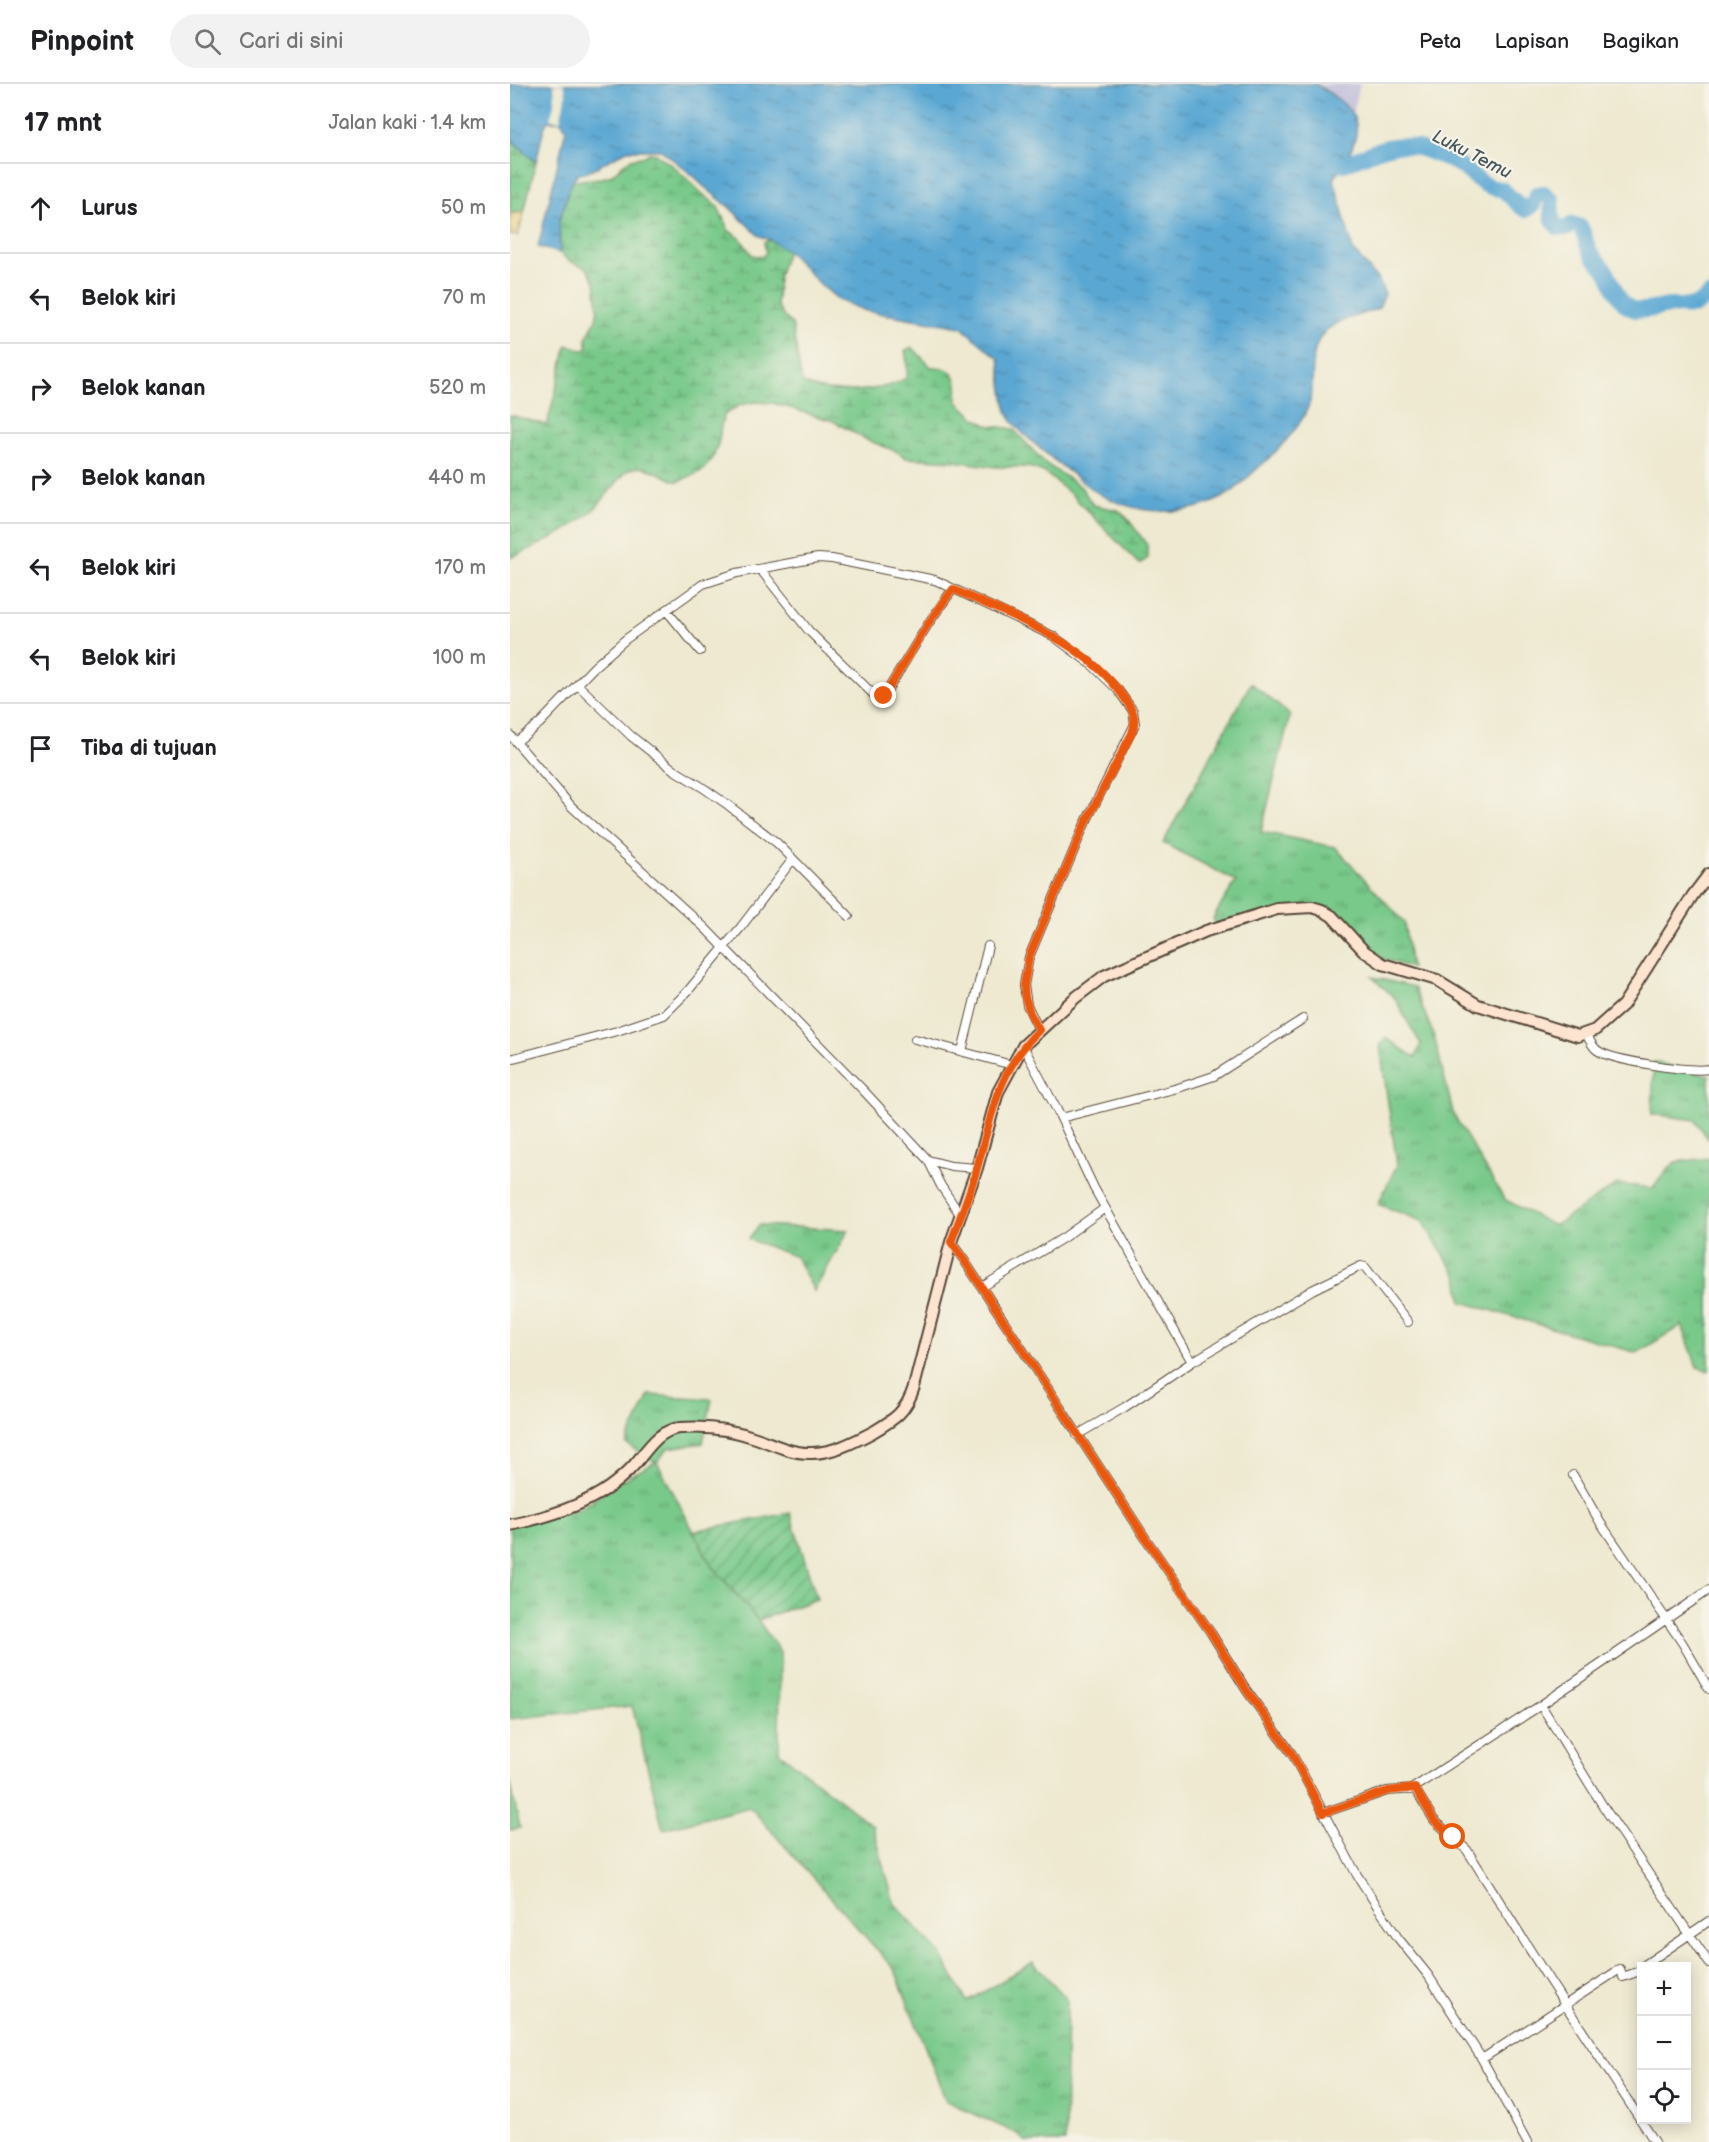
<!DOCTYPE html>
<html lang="id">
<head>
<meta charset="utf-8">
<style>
	:root { --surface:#fff; --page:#f2f2f2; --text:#202124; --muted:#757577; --line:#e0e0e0 }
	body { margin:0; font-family:"Balsamiq Sans",sans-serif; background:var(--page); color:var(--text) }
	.controls { position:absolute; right:18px; bottom:18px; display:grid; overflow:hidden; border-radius:0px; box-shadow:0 3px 15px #0003 }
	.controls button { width:54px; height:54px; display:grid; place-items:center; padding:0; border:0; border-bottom:2px solid var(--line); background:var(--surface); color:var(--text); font:30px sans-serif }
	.stop { position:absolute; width:18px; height:18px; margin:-14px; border:4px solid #ea580c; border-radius:50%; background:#fff }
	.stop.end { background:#ea580c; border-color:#fff; box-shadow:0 2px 6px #0008 }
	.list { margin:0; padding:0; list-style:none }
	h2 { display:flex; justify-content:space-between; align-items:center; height:78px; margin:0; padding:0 24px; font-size:26px }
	h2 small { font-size:20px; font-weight:400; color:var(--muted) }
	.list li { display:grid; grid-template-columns:39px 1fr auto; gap:18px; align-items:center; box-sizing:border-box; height:90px; padding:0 24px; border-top:2px solid var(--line) }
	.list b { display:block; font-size:22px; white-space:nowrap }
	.list em { font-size:20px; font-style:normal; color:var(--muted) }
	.icon { flex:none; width:33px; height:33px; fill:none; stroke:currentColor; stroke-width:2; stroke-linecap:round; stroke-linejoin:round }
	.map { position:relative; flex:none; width:1199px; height:2058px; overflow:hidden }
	header { display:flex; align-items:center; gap:36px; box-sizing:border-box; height:84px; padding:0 30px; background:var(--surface); border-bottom:2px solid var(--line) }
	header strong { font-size:28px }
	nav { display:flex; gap:33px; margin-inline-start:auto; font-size:21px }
	.search { width:420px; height:54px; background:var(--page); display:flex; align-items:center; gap:15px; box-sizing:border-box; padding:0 21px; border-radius:33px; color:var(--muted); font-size:22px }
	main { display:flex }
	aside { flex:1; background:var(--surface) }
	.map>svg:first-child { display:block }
</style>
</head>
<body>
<header>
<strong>Pinpoint</strong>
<div class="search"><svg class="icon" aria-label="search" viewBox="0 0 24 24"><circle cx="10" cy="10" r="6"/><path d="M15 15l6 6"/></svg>Cari di sini</div>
<nav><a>Peta</a><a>Lapisan</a><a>Bagikan</a></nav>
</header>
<main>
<aside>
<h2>17 mnt<small>Jalan kaki · 1.4 km</small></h2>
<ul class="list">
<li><svg class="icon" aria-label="ahead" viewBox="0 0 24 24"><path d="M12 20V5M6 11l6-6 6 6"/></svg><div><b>Lurus</b></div><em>50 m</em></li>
<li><svg class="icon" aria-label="left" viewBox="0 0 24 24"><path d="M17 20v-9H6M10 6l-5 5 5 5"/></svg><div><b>Belok kiri</b></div><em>70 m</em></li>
<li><svg class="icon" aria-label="right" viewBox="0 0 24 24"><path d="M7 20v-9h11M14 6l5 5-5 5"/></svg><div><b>Belok kanan</b></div><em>520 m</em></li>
<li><svg class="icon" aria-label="right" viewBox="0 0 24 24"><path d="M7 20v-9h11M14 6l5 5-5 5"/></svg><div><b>Belok kanan</b></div><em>440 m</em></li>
<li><svg class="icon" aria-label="left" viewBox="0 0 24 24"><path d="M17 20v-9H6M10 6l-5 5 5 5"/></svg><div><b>Belok kiri</b></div><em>170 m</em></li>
<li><svg class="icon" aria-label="left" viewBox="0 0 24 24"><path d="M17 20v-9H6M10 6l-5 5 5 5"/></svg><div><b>Belok kiri</b></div><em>100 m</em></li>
<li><svg class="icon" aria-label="arrive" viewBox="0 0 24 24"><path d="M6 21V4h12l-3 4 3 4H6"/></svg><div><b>Tiba di tujuan</b></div></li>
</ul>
</aside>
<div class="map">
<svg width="1199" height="2058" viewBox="0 0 1199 2058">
	<defs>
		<pattern id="grass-tufts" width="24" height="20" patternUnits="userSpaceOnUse" patternTransform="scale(1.5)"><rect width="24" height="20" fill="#78c98a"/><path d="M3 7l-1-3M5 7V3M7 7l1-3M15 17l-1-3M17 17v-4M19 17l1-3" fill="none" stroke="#64a370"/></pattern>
		<pattern id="wetland-marsh" width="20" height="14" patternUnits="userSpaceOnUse" patternTransform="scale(1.5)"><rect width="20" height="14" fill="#78c98a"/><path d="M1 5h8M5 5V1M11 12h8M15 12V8" fill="none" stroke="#64a370"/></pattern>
		<pattern id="sand-dots" width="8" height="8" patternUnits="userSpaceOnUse" patternTransform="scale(1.5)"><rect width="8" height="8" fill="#eeda9e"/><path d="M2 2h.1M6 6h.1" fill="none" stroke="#cdbb88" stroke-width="1.8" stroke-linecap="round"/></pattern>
		<pattern id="garden-furrows" width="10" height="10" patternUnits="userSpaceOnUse" patternTransform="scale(1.5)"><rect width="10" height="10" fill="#78c98a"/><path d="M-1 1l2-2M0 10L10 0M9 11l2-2" fill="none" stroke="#64a370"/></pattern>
		<pattern id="water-ripples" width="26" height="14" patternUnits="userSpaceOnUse" patternTransform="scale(1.5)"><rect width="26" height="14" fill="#5aa7d3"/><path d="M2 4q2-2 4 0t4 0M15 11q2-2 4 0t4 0" fill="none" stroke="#4c88ab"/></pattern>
	</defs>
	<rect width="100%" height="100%" fill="#f7f3e8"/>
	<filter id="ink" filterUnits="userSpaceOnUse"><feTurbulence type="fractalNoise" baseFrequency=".0167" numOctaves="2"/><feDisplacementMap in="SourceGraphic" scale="12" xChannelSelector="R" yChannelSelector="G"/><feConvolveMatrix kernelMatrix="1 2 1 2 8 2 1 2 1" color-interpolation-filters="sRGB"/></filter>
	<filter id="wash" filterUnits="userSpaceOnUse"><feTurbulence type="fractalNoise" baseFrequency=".008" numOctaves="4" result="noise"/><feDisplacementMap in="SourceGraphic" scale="24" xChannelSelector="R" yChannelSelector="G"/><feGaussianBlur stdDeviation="1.35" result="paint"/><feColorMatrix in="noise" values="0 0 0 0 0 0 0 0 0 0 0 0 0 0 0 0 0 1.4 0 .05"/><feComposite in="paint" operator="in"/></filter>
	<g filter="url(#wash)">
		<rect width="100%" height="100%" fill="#eee9d0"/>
		<path fill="#c4c0db" d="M 805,0 L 850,0 L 843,29 L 827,13 Z"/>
		<path fill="url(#grass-tufts)" stroke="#5a7a54" stroke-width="1.5" d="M 741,599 L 780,631 L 751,748 L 825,763 L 894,838 L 901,884 L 871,874 L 857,863 L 844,846 L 831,834 L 793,821 L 709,848 L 703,834 L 726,797 L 653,759 Z
			M 862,893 L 904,903 L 924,952 L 944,1032 L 994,1115 L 1044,1142 L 1107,1100 L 1142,1104 L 1165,1078 L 1199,1074 L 1199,1287 L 1187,1283 L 1172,1241 L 1127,1269 L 952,1218 L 948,1193 L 912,1137 L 868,1120 L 887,1081 L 870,963 L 875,954 C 887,959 894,969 906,973 L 911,960 L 893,930 L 885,914 Z
			M 1144,978 L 1199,991 L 1199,1056 L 1185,1036 L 1142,1030 Z
			M 250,1141 L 339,1146 L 304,1207 L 286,1173 L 238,1155 Z
			M 139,1311 L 202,1315 L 193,1359 L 158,1364 L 147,1378 L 201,1480 L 248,1536 L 270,1568 L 269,1668 L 363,1742 L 384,1819 L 430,1869 L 457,1918 L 523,1878 L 557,1915 L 555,2058 L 516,2058 L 508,2050 L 436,2017 L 385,1886 L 240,1723 L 153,1745 L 122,1622 L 0,1635 L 0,1440 L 69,1425 L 112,1396 L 146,1378 L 116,1360 Z
			M 0,1697 L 10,1744 L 0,1746 Z"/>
		<path fill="url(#wetland-marsh)" stroke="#5a7a54" stroke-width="1.5" d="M 0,55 L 26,78 L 14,128 L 0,130 Z
			M 139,69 L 146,70 L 163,82 L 195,112 L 207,121 L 219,147 L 230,154 L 242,171 L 253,173 L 256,168 L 254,158 L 273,153 L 279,163 L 268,192 L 267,221 L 273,232 L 282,240 L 292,298 C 316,312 376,309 397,293 L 397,279 L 395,267 L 402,263 L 421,283 C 446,282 449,295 447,317 L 465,334 L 477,341 L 503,345 L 536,380 L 571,403 L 583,421 L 608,426 L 618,435 L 637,461 L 638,474 L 629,480 L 562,411 L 534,388 L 519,383 L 486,383 L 445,377 L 396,374 L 386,367 L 357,356 L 323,337 L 263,319 L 245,318 L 230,321 L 215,330 L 211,341 L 209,357 L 203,374 L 192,387 L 168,398 C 152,393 139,379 121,385 C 111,389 92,420 80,429 C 56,448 29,462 0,474 L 0,331 L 37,341 L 57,261 L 71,266 L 78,265 L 76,254 L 86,235 L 88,224 L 85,198 L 77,184 L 59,177 L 50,169 L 49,138 L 61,99 C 74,93 86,97 99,92 C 108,88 113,78 122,75 C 130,72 133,75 139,69 Z"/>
		<path fill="url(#sand-dots)" stroke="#94825e" stroke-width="1.5" d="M 14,128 L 8,151 L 0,151 L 0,130 Z"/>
		<path fill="url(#garden-furrows)" stroke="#5a7a54" stroke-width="1.5" d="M 280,1429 L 307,1515 L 248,1536 L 201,1480 L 183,1447 Z"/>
		<path fill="url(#water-ripples)" stroke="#4a6878" stroke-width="1.5" d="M 0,0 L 805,0 C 856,30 857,45 824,95 L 843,166 L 869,197 L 875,210 L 869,224 C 852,231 823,236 812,251 C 796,273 808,302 797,326 C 786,349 766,368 747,385 C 738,393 730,402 720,409 C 674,438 612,431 571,397 C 555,384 504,347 498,330 C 492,313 492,292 489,275 L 451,243 L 356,227 L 329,216 L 311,201 L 281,170 L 262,157 L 248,151 L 220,124 L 191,100 L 186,94 L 151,66 L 117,66 L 78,88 L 68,90 L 61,99 L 49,138 L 50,169 L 28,163 L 56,45 L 51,37 L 38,37 L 34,44 L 26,78 L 0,54 Z"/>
		<path fill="#eee9d0" d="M 44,0 L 54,0 L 56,11 L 50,37 L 40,35 L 45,17 Z"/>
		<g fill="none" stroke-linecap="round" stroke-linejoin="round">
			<path stroke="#5aa7d3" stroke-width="16" d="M 834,80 C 873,65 885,52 927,71 C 936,74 945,78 952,83 C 966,93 974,105 992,105 L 1011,123 L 1016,126 L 1023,121 L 1027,110 L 1034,109 L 1042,116 C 1042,128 1039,135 1049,144 L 1058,144 L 1062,140 L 1071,143 C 1075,152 1076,161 1081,169 C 1085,176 1091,180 1096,187 C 1104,200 1108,222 1126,226 C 1140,228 1150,222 1162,222 C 1184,222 1181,226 1199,211"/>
		</g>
	</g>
	<g filter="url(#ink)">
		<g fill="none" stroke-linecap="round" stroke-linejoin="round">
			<defs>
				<path id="street" d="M 250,485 L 299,547 L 368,615 L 374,612 L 420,537 L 443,505
					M 156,526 L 190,567
					M 0,651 L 62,723 L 195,844 L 354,1007 L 418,1076 L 431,1102 L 451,1132
					M 6,658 L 30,639 L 85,582 L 116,555 L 193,500 L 227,489 L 291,477 L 308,474 L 322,475 L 425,496 L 543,552 L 581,580 L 608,606 L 623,627 L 625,640 L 574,742 L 519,873 L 514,901 L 517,921 L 529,946
					M 283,775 L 339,832
					M 1076,950 C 1079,955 1082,962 1087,966 C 1101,977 1181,988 1199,985
					M 405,955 L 502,981
					M 513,962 L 547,1026 L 584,1104 L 682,1278 L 615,1323 L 567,1351
					M 452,967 L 478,862
					M 0,975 L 107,947 L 154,931 L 177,908 L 231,843 L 283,775 L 267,759 L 218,721 L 192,703 L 164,686 L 121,652 L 69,602
					M 551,1034 L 668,1004 L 704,992 L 793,935
					M 418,1076 L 441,1082 L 467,1084
					M 441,1158 L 454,1176 L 636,1455 L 701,1549 L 737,1607 L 782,1670 L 847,1791 L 888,1854 L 918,1891 L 972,1975 L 1017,2058
					M 472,1203 L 553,1154 L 595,1124
					M 682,1278 L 802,1206 L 851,1182 L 855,1183 L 898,1238
					M 1063,1391 L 1090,1438 L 1173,1560 L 1199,1605
					M 1031,1621 L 1199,1506
					M 900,1706 L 1031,1621 L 1093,1722 L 1199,1879
					M 813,1729 L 877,1707 L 905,1705 L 924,1736 L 957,1766 L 1039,1896 L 1145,2058
					M 1133,1882 L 1199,1837
					M 972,1975 L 1110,1885 L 1113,1893 L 1127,1888 L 1132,1884"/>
				<path id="secondary" d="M 0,1441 C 34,1434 69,1424 98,1404 C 108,1397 117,1389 125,1380 C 138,1365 148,1346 170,1344 C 196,1342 221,1345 246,1354 C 263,1360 280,1369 299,1369 C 321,1370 344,1358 363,1348 C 385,1335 396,1328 404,1303 L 441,1158 L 467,1084 L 488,1008 L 513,962 L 565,914 L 594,892 L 696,847 L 767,825 L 802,823 L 812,826 L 822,832 L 854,867 L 873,880 L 927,896 L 968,921 L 1068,952 L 1085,946 L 1113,921 L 1183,811 L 1199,790"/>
			</defs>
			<use href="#street" stroke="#564739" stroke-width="10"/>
			<use href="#secondary" stroke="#564739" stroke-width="14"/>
			<use href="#street" stroke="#fff" stroke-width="8"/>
			<use href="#secondary" stroke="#fde4d1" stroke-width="10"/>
		</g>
	</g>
	<g fill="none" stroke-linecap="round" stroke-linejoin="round" filter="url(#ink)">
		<path stroke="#ea580c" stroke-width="8" d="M 374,612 L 420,537 L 443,505 C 502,533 573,556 613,612 C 622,625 628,633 622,649 L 574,742 L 519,873 L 514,901 L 515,913 L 520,929 L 529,946 C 487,988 482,1030 467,1084 C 460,1109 450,1134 441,1158 L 454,1176 L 636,1455 L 701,1549 L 737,1607 L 782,1670 L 813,1729 L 878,1707 L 905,1704 L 924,1736 L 943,1753"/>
	</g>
	<g text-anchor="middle" stroke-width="4.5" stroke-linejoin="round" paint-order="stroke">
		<g font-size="18" font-style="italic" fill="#46565d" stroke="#f7f3e8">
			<text transform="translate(962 70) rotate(27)" y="6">Luku Temu</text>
		</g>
	</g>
</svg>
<div class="controls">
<button>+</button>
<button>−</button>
<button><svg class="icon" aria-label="locate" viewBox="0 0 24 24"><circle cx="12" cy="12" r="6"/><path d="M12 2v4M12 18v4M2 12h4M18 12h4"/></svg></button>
</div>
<div class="stop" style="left:943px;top:1753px"></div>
<div class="stop end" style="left:374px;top:612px"></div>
</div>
</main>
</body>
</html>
